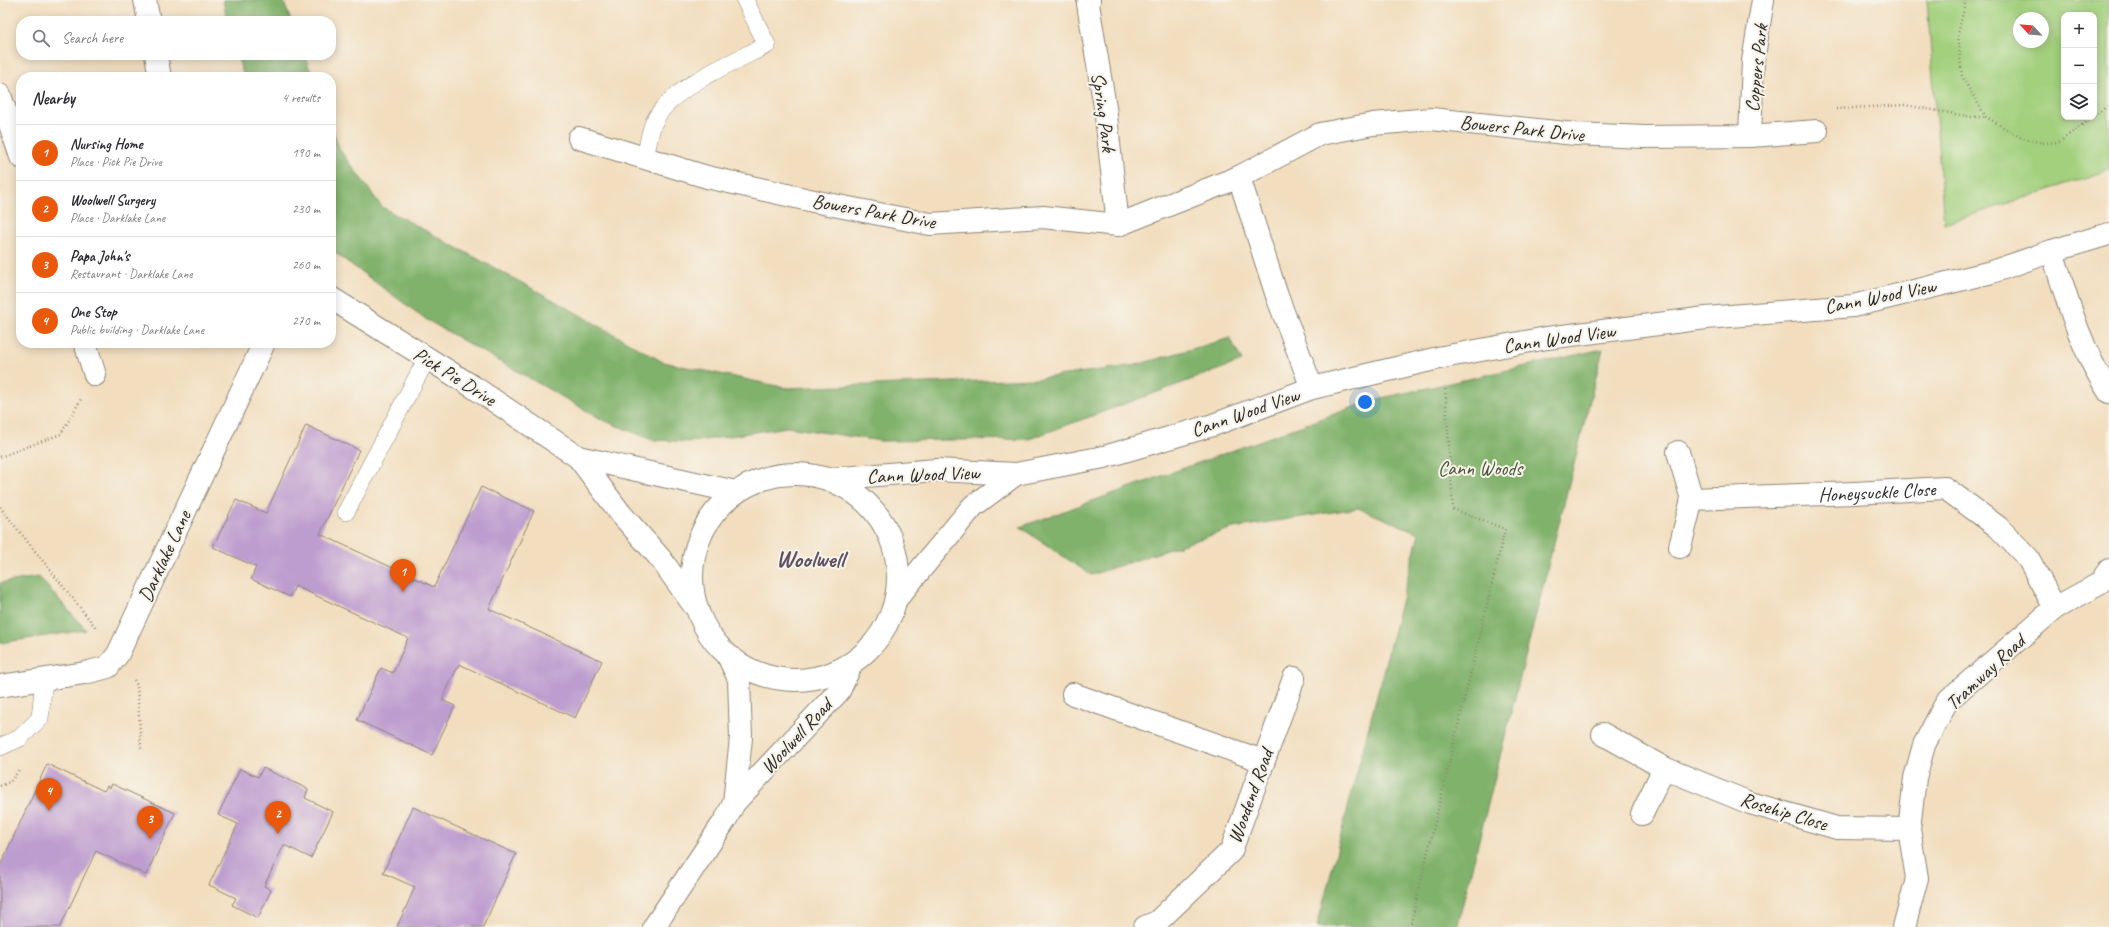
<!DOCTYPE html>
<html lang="en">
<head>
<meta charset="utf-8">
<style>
	:root { --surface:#fff; --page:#f7f7f7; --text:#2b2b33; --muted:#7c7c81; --line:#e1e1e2; --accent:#ea580c }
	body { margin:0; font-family:Caveat,sans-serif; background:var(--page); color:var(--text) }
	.controls { position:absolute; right:12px; top:12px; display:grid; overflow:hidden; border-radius:8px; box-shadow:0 2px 10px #0003 }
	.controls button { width:36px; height:36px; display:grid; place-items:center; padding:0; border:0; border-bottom:1px solid var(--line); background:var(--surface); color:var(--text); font:20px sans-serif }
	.compass { position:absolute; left:2013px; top:12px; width:36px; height:36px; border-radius:50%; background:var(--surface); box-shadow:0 2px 10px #0003; rotate:296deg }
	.you { position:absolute; left:1365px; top:402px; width:14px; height:14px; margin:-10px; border:3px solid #fff; border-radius:50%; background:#1a73e8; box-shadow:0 0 0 6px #1a73e833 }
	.badge { display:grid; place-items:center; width:26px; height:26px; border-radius:50%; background:var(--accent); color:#fff; font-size:13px; font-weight:700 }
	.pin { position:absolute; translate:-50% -33px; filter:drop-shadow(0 1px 2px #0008) }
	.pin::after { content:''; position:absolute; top:21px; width:14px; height:12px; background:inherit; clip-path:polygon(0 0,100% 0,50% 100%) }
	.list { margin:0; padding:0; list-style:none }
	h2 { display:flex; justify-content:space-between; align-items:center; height:52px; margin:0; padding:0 16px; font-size:17px }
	h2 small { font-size:13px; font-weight:400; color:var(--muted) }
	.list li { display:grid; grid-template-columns:26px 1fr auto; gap:12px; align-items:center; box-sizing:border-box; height:56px; padding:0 16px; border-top:1px solid var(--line) }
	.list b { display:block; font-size:15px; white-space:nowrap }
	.list p { margin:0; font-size:13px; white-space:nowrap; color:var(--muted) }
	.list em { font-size:13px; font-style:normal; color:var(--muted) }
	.icon { flex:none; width:22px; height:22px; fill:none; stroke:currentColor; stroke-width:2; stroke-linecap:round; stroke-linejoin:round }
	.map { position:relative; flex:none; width:2109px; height:927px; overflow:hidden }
	.search { position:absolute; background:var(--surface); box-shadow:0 2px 10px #0003; left:16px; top:16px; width:320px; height:44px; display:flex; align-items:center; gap:10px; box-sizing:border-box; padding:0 14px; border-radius:16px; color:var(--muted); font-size:15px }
	.panel { position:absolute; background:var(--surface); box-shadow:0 2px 10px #0003; left:16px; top:72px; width:320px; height:276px; border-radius:16px }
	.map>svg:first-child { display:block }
</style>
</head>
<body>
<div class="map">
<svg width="2109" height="927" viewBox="0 0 2109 927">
	<rect width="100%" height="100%" fill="#f7f3e8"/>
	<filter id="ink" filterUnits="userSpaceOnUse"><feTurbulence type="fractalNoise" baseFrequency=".025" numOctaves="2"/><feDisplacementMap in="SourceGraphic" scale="8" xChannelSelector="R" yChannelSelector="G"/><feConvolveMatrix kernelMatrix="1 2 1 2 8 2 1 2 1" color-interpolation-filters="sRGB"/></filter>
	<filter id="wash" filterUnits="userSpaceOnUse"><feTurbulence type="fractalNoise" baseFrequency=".012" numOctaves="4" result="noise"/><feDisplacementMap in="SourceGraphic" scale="16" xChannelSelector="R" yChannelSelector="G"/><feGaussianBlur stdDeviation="0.9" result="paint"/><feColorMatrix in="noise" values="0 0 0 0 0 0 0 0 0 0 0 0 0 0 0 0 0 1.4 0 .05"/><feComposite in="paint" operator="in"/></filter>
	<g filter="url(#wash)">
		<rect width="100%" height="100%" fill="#f2debf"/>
		<path fill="#a2d07d" stroke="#667e54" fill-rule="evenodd" d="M 1927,0 L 2109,0 L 2109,170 L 1944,224 ZM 2064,15 L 2094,15 L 2094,117 L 2064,117 ZM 2019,18 L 2043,18 L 2043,42 L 2019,42 Z"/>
		<path fill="#81b26c" stroke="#566e4c" d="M 223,0 L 283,0 L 291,21 L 227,21 Z
			M 237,55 L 304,55 L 313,77 L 244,77 Z
			M 331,125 L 340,150 L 382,207 L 548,297 L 663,362 L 787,388 L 1036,379 L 1136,365 L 1230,338 L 1242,361 L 1029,439 L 881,441 L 787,427 L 692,442 L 652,440 L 603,420 L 427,320 L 334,252 L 331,248 Z
			M 1603,349 L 1457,927 L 1317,927 L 1419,533 L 1358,508 L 1233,528 L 1091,575 L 1020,527 L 1373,400 Z
			M 39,577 L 86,630 L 0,643 L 0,583 Z"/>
		<g id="blocks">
			<path fill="#bd9ccf" d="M 306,425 L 359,450 L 320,534 L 434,587 L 481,487 L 534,511 L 489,609 L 602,661 L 575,718 L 459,664 L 442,700 L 455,706 L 432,755 L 357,720 L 381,668 L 393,673 L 408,638 L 295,586 L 290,597 L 251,579 L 256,567 L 213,547 L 236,500 L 266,513 Z
				M 47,764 L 104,791 L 107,786 L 110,788 L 112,784 L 175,813 L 146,875 L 96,851 L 60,927 L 0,927 L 0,866 Z
				M 263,768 L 308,789 L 305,798 L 333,812 L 311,858 L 284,845 L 264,886 L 271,890 L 258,918 L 232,905 L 236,898 L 209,885 L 238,824 L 218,815 L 240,769 L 258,777 Z
				M 413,807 L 516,854 L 483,927 L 397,927 L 415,887 L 383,873 Z"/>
		</g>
	</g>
	<g filter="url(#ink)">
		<use href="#blocks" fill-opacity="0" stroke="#8e8475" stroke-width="1"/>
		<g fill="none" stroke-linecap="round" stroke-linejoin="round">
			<defs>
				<path id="lane" d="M 645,158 C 648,146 649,133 654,122 C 670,87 734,62 767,45 L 745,0
					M 346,512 L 427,358
					M 0,747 L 20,738 L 40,718 L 44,680"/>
				<g id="street">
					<path d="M 145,0 L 149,21"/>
					<path d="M 1089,0 L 1088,4 L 1105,107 L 1118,225"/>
					<path d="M 156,55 L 160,77"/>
					<path d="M 0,95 L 21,157"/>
					<path d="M 1750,136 L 1753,61 L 1763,0"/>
					<path d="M 579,138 L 707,177 L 818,202 L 930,224 L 1043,217 L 1118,225 L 1239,177 L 1277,296 L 1312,388"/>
					<path d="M 1239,177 L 1320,134 L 1373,124 L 1431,119 L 1575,134 L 1644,137 L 1750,136 L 1817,131"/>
					<path d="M 2052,251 C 2067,299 2081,350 2109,392"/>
					<path d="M 331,298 L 475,388 L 578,457 L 621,514 L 660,558 L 693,604"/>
					<path d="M 85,343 L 95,375"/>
					<path d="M 1678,452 L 1692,499 L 1680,547"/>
					<path d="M 578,457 L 736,492"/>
					<circle cx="795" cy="577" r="103"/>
					<path d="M 830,479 L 936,470 L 1016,474 L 1104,457 L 1213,425 L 1312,388 L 1443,357 L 1547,338 L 1706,318 L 1853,306 L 1992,272 L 2052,251 L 2109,234"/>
					<path id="s1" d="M 1692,499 L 1854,493 L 1945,488 L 1998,527 L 2028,558 L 2055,608"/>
					<path d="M 897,598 L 973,506 L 1016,474"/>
					<path d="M 729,658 L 739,679 L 741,738 L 734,803"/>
					<path d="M 0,686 L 85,673 L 108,667 L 118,654 L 264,343"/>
					<path d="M 1073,694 L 1263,761"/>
					<path d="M 1603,734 L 1664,768 L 1750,803 L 1837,828 L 1909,829"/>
					<path d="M 1642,814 L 1664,768"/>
					<path d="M 654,927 L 726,819 L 734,803 L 839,691 L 851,665"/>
					<path d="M 1145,927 L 1157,922 L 1231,851 L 1294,678"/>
					<path d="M 1904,927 L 1917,878 L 1909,829 L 1915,778 L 1924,745 L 1947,701 L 2055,608 L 2099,584 L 2109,570"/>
				</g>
			</defs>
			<use href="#lane" stroke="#8e8475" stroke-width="18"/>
			<use href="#street" stroke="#8e8475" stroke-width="24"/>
			<path stroke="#8e8475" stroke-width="2.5" stroke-dasharray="1 3" stroke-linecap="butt" d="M 1966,0 L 1958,34 L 1962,77 L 1986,117 L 2020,137 L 2043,143 L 2059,142 L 2093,117
				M 1836,109 L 1905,105 L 1972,117 L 1986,117
				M 2094,116 L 2109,105
				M 0,457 L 61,434 L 81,399
				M 0,507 L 97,629
				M 134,680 L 137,685 L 141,748
				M 0,786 L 10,782 L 20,769
				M 1410,927 L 1505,529 L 1453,509 L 1445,386"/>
			<use href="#lane" stroke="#fff" stroke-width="17"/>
			<use href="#street" stroke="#fff" stroke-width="22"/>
		</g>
	</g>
	<g text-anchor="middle" stroke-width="4" stroke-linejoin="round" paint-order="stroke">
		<g font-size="20" fill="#2b2b2b" stroke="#f7f3e8">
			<text transform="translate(1756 68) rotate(-84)" y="7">Coppers Park</text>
			<text transform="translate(1104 112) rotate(82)" y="7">Spring Park</text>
			<text transform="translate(1522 128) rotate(6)" y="7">Bowers Park Drive</text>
			<text transform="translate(874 211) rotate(10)" y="7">Bowers Park Drive</text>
			<text transform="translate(1880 296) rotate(-11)" y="7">Cann Wood View</text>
			<text transform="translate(1559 338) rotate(-8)" y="7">Cann Wood View</text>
			<text transform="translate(455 376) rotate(32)" y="7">Pick Pie Drive</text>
			<text transform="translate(1245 412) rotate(-19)" y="7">Cann Wood View</text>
			<text transform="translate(923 474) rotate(-2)" y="7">Cann Wood View</text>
			<text dy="7" stroke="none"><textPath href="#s1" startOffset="185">Honeysuckle Close</textPath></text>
			<text transform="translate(164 556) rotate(-65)" y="7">Darklake Lane</text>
			<text transform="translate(1985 672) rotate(-43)" y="7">Tramway Road</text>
			<text transform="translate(796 736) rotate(-47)" y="7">Woolwell Road</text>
			<text transform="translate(1250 796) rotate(-70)" y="7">Woodend Road</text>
			<text transform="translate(1784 811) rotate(17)" y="7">Rosehip Close</text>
		</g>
		<g font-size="20" fill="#495440" stroke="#f7f3e8">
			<text x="1480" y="475">Cann Woods</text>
		</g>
		<g font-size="24" font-weight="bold" fill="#5e5364" stroke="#f7f3e8">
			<text x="810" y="567">Woolwell</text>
		</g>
	</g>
</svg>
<div class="controls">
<button>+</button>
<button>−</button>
<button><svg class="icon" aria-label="layers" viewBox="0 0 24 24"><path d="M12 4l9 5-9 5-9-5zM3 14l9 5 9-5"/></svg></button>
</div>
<svg class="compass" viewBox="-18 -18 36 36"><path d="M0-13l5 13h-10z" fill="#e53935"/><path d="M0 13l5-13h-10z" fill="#7c7c81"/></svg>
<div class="you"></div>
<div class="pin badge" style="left:403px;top:592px">1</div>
<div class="pin badge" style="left:278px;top:834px">2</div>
<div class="pin badge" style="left:150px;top:839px">3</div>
<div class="pin badge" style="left:49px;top:811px">4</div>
<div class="search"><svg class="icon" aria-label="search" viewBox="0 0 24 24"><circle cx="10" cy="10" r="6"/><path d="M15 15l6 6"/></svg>Search here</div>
<section class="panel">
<h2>Nearby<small>4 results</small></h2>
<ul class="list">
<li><span class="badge">1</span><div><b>Nursing Home</b><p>Place · Pick Pie Drive</p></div><em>190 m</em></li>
<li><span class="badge">2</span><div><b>Woolwell Surgery</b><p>Place · Darklake Lane</p></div><em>230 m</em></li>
<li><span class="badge">3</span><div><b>Papa John's</b><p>Restaurant · Darklake Lane</p></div><em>260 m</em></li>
<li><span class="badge">4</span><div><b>One Stop</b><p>Public building · Darklake Lane</p></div><em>270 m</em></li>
</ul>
</section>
</div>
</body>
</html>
